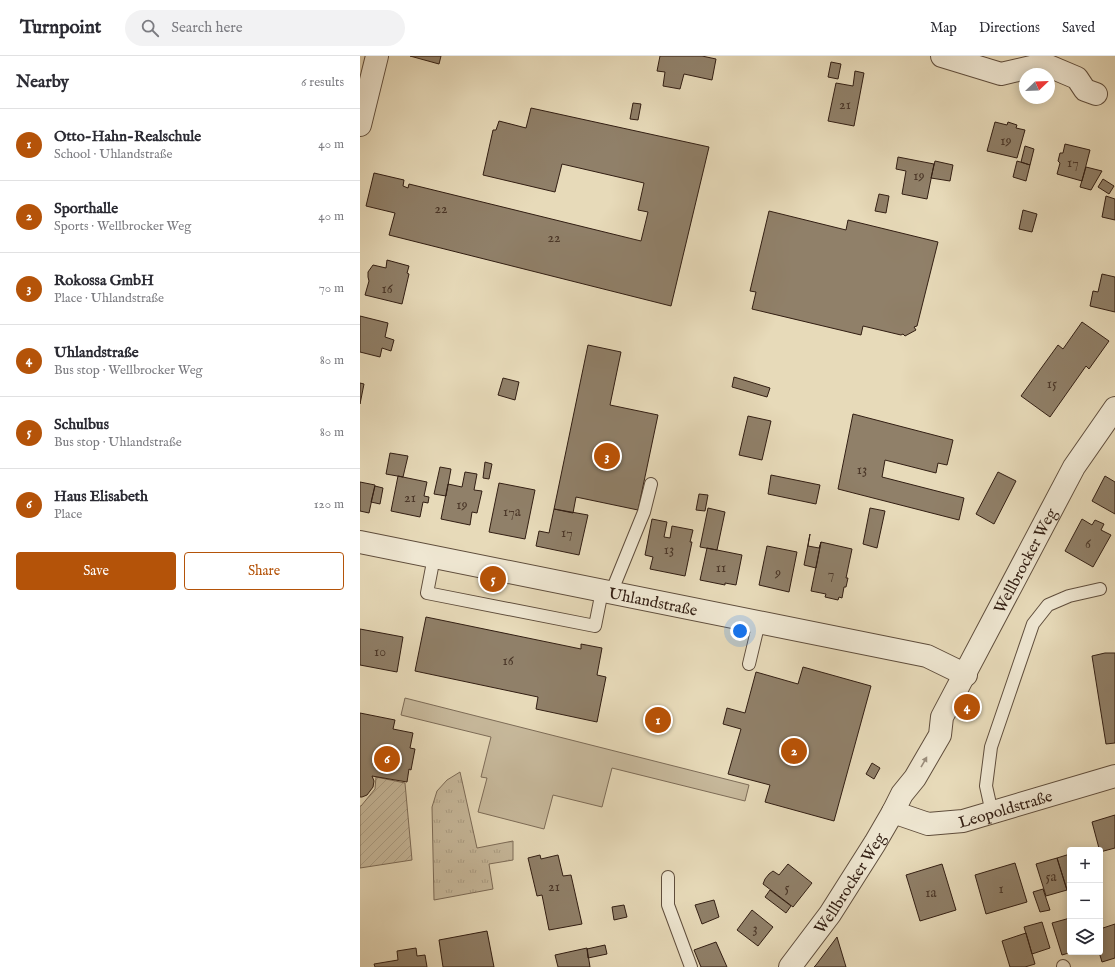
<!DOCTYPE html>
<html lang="en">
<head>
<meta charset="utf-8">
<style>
	:root { --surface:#fff; --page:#f2f2f3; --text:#2b2b33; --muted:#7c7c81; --line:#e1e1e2; --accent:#b45309 }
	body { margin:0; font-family:"IM FELL English",serif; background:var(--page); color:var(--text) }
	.controls { position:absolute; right:12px; bottom:12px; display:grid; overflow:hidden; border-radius:4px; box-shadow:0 2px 10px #0003 }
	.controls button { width:36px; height:36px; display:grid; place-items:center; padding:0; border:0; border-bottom:1px solid var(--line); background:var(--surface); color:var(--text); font:20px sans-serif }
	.compass { position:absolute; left:659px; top:12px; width:36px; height:36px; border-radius:50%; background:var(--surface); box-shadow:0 2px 10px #0003; rotate:67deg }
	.you { position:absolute; left:380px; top:575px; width:14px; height:14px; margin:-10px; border:3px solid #fff; border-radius:50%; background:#1a73e8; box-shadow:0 0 0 6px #1a73e833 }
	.badge { display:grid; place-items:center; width:26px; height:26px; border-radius:50%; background:var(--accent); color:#fff; font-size:13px; font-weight:700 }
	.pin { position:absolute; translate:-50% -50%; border:2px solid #fff; box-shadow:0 1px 4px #0006 }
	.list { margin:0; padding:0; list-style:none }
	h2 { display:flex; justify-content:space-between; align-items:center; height:52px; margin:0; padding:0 16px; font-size:17px }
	h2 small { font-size:13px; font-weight:400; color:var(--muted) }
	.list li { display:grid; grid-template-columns:26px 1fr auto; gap:12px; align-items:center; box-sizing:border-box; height:72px; padding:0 16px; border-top:1px solid var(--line) }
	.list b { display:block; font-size:15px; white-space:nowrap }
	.list p { margin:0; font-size:13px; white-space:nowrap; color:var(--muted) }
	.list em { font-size:13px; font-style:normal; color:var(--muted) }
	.actions { display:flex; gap:8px; padding:12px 16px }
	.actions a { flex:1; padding:9px 0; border:1px solid var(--accent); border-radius:4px; text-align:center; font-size:14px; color:var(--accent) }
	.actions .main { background:var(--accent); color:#fff }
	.icon { flex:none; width:22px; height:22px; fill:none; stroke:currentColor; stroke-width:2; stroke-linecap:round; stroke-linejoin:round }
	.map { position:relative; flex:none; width:755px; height:911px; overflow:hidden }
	header { display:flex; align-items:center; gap:24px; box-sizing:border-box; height:56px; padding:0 20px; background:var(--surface); border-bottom:1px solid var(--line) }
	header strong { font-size:19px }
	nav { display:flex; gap:22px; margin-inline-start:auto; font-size:14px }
	.search { width:280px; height:36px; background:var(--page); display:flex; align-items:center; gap:10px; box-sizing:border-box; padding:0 14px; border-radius:22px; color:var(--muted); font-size:15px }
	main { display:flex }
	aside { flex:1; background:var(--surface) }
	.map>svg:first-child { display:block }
</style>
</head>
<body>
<header>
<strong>Turnpoint</strong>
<div class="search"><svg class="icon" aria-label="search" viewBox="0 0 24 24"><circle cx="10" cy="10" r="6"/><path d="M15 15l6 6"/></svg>Search here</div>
<nav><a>Map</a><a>Directions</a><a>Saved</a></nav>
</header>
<main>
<aside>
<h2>Nearby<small>6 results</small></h2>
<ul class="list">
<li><span class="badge">1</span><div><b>Otto-Hahn-Realschule</b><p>School · Uhlandstraße</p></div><em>40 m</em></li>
<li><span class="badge">2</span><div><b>Sporthalle</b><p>Sports · Wellbrocker Weg</p></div><em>40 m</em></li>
<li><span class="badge">3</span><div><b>Rokossa GmbH</b><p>Place · Uhlandstraße</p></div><em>70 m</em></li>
<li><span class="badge">4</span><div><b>Uhlandstraße</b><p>Bus stop · Wellbrocker Weg</p></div><em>80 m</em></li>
<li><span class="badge">5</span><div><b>Schulbus</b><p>Bus stop · Uhlandstraße</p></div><em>80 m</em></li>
<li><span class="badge">6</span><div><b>Haus Elisabeth</b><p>Place</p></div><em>120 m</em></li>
</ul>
<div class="actions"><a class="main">Save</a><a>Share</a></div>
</aside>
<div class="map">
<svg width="755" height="911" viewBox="0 0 755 911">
	<defs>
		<pattern id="grass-tufts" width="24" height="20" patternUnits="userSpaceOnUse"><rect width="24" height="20" fill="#c8ba9d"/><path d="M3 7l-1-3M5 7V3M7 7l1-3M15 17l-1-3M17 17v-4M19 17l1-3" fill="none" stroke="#ac9f86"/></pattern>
		<pattern id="garden-furrows" width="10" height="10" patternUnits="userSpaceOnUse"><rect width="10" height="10" fill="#c8ba9d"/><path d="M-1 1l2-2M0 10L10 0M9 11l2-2" fill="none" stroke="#ac9f86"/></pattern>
	</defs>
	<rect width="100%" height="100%" fill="#e7dab9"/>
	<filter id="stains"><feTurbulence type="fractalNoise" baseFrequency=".005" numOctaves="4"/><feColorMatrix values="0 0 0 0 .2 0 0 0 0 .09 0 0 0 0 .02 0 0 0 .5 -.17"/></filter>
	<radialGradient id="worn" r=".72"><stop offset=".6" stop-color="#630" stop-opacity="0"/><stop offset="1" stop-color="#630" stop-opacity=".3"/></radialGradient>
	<path fill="url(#grass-tufts)" stroke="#7d6c58" d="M 100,716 L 117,792 L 153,785 L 153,804 L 129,808 L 133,833 L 74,844 L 72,751 L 77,735 L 87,724 Z"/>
	<path fill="#c8ba9d" stroke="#7d6c58" d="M 45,642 L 389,729 L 385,745 L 252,712 L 242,751 L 193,739 L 184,773 L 118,756 L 127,722 L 121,721 L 131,681 L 41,659 Z"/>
	<path fill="url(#garden-furrows)" stroke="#7d6c58" d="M 16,721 L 45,727 L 52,804 L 0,812 L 0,750 L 1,750 L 15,733 Z"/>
	<path fill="#908069" stroke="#321e13" d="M 50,0 L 81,0 L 79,8 Z
		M 300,0 L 342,0 L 356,3 L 352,24 L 324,18 L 320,33 L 303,30 L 305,16 L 297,15 Z
		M 471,6 L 481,8 L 478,23 L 468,21 Z
		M 495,15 L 504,17 L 494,70 L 468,65 L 476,27 L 493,30 Z
		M 273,47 L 281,48 L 278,64 L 270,63 Z
		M 171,52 L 349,91 L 311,250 L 29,179 L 35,157 L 6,150 L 14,117 L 44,124 L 43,130 L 48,132 L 49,128 L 281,185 L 288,156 L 278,154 L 284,127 L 202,108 L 195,136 L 123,119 L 133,74 L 136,74 L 139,65 L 166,72 Z
		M 635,66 L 647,69 L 648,66 L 657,69 L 656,72 L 665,74 L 657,102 L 627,95 Z
		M 705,88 L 730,94 L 722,125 L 697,118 L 700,107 L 698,105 L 700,97 L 703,97 Z
		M 665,90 L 674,93 L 670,109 L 661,106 Z
		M 538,101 L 574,108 L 567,143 L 542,138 L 546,115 L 536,113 Z
		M 575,105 L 593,109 L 590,125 L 571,122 Z
		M 657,105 L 670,109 L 666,125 L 653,121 Z
		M 726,111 L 742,115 L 731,134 L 720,131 Z
		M 743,123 L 754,130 L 749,138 L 738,131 Z
		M 519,138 L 529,140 L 526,157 L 515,155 Z
		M 746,140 L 755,143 L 755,164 L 742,161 Z
		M 663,154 L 677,158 L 672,176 L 659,173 Z
		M 409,155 L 486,174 L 488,164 L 578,186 L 557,270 L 554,271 L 556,274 L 545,280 L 543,278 L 541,279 L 503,270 L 501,279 L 392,253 L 396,236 L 390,235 Z
		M 27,204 L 49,210 L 47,217 L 49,218 L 42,248 L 5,239 L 9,225 L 8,221 L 8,216 L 13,209 L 26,212 Z
		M 742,218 L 755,221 L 755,256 L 730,250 L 733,235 L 738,236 Z
		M 0,260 L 28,267 L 25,281 L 34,284 L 31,295 L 22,292 L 20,301 L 0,296 Z
		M 722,266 L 749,285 L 729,313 L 726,310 L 690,361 L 661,340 L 698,289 L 703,293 Z
		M 228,289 L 261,296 L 250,349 L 298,359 L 278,454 L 216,441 L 213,457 L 194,453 Z
		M 374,321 L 410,332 L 407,341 L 372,331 Z
		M 143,322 L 159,326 L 155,344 L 138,339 Z
		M 0,327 L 4,328 L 0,348 Z
		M 493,358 L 593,384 L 587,409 L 578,407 L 576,417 L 525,404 L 522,421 L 604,442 L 599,464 L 478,433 Z
		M 388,360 L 411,365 L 402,404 L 379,399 Z
		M 30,397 L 48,400 L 43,421 L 26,418 Z
		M 125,406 L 132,408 L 129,423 L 123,422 Z
		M 80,411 L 91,413 L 86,440 L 74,438 Z
		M 105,416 L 117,418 L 114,434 L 122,435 L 117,457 L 112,456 L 110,469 L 81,463 L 88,428 L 102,431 Z
		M 638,416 L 656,425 L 634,468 L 616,458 Z
		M 411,419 L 460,429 L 456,448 L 408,438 Z
		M 38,420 L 67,426 L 64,440 L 69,441 L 68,447 L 63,446 L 60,461 L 31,455 Z
		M 745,420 L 755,426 L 755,458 L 732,445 Z
		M 0,426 L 15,429 L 9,457 L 0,455 Z
		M 139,427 L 175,434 L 165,483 L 129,476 Z
		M 15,430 L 23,432 L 20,448 L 11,446 Z
		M 339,438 L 348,439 L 345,455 L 336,454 Z
		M 348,452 L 365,456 L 357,494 L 340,491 Z
		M 510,452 L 525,455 L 517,492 L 503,488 Z
		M 194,453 L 228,459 L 219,499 L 176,490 L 179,475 L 189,477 Z
		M 292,463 L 307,466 L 304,481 L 310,482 L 312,470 L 333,474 L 330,486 L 332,486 L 325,520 L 290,513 L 293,501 L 285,499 Z
		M 722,463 L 732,469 L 735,464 L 744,468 L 741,474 L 751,479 L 733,511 L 705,495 Z
		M 450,478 L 448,490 L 459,492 L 461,486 L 456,512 L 444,509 Z
		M 461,486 L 492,493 L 486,522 L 488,522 L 486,531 L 484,531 L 482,542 L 479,541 L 478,544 L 465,541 L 466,538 L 451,535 Z
		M 407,490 L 437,496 L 429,536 L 399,529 Z
		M 347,492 L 382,499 L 376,529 L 365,527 L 365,529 L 340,524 Z
		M 66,561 L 221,593 L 221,588 L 242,592 L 237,619 L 246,621 L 237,666 L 176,653 L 178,641 L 55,615 Z
		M 0,573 L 43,581 L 37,616 L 0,609 Z
		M 745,597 L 755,597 L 755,687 L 746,688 L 732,600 Z
		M 443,611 L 511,630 L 474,765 L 405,746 L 410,729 L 368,718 L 381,673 L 363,668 L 367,652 L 385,657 L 396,616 L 438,628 Z
		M 0,657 L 35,664 L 33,673 L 53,677 L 50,692 L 55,693 L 51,714 L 49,713 L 47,726 L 12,720 L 14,725 L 13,731 L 7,739 L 2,741 L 0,741 Z
		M 512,707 L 520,712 L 514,723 L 506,718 Z
		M 755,759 L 755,792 L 740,796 L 732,766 Z
		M 710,798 L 710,833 L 707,834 L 697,802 Z
		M 180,799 L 181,803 L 198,799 L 203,820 L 211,819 L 222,868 L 189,874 L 182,839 L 177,840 L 168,802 Z
		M 697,802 L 707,834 L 686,840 L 676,808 Z
		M 655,807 L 667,846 L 626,858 L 615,819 Z
		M 428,808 L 452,827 L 433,851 L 403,828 L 405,823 L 409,818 L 413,815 L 419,819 Z
		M 582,808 L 596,854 L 560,865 L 546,819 Z
		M 683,833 L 690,854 L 680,856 L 673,836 Z
		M 410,834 L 431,850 L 426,857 L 405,841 Z
		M 354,844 L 359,861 L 342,868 L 335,849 Z
		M 264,849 L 267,861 L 254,864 L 252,851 Z
		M 392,854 L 413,871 L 398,890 L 377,874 Z
		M 710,862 L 710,896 L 712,896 L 702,899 L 692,867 Z
		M 682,866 L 690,892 L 672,898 L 664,871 Z
		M 755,868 L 755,902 L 742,906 L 739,896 L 740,873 Z
		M 127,875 L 134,911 L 83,911 L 79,884 Z
		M 666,877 L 675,908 L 665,911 L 650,911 L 642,885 Z
		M 477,881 L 486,911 L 454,911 L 456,909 Z
		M 356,886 L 367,911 L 341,911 L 334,894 Z
		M 245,889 L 247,898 L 228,902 L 227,893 Z
		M 56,892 L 57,900 L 65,899 L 67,911 L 15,911 L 14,908 L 38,904 L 37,895 Z
		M 227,892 L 230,911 L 198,911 L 195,899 Z"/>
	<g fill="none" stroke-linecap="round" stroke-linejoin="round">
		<defs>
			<path id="service" d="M 74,501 L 67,537 L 235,570 L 242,535
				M 251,537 L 284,456 L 291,428
				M 389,608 L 399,566
				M 632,757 L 626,730 L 631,691 L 673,568 L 688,549 L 709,540 L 740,533
				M 308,821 L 308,849 L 331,911
				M 703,910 L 704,911"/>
			<g id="minor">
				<path d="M 582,0 L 641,18 L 684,8 L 717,22 L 725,34 L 736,38"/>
				<path d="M 0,69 L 17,0"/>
				<path id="s1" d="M 0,486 L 567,600 L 606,619"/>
				<path id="s2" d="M 533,756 L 568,768 L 603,765 L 755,720"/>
				<path id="s3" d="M 430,911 L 470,858 L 515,787 L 533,756 L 542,738 L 555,722 L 580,679 L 582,661 L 714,411 L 755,352"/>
			</g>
		</defs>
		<use href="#service" stroke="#5f4d3c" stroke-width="14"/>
		<use href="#minor" stroke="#5f4d3c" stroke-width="24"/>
		<use href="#service" stroke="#efe7d2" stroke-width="12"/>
		<use href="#minor" stroke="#efe7d2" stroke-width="22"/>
	</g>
	<defs><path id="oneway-solid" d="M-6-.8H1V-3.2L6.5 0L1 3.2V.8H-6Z"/></defs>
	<use fill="#9a8d7c" href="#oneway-solid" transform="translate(564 706) rotate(-60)"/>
	<g text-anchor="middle" stroke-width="4" stroke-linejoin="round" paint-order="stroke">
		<g font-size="14" fill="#4a3628">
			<text x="485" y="53">21</text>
			<text x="646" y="89">19</text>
			<text x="713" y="111">17</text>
			<text x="559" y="124">19</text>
			<text x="81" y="157">22</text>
			<text x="194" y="186">22</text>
			<text x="27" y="237">16</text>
			<text x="692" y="332">15</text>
			<text x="502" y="418">13</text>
			<text x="50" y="446">21</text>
			<text x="102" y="453">19</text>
			<text x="152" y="460">17a</text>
			<text x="207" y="481">17</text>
			<text x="728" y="492">6</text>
			<text x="309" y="498">13</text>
			<text x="361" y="516">11</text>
			<text x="418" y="521">9</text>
			<text x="471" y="522">7</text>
			<text x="20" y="600">10</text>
			<text x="148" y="609">16</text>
			<text x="691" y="825">5a</text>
			<text x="194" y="835">21</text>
			<text x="427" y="836">5</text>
			<text x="641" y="837">1</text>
			<text x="571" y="841">1a</text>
			<text x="395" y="877">3</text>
		</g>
		<g font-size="16" fill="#321e13" stroke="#efe7d2">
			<text dy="6" stroke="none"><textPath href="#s3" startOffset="472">Wellbrocker Weg</textPath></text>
			<text dy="6" stroke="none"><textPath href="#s1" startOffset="299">Uhlandstraße</textPath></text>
			<text dy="6" stroke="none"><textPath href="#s2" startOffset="116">Leopoldstraße</textPath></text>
			<text dy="6" stroke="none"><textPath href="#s3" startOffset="103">Wellbrocker Weg</textPath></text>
		</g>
	</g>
	<rect width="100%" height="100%" filter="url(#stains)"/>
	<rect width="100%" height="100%" fill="url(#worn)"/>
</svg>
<div class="controls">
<button>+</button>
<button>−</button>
<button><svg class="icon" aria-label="layers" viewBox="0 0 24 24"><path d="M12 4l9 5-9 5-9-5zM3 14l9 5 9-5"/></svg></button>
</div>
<svg class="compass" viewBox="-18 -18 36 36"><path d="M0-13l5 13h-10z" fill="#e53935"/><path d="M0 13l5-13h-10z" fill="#7c7c81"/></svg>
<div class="you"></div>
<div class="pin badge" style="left:298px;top:664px">1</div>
<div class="pin badge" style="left:434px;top:695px">2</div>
<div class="pin badge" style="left:247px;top:400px">3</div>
<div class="pin badge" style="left:607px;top:651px">4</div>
<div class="pin badge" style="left:133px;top:523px">5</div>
<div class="pin badge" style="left:27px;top:703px">6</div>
</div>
</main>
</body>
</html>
